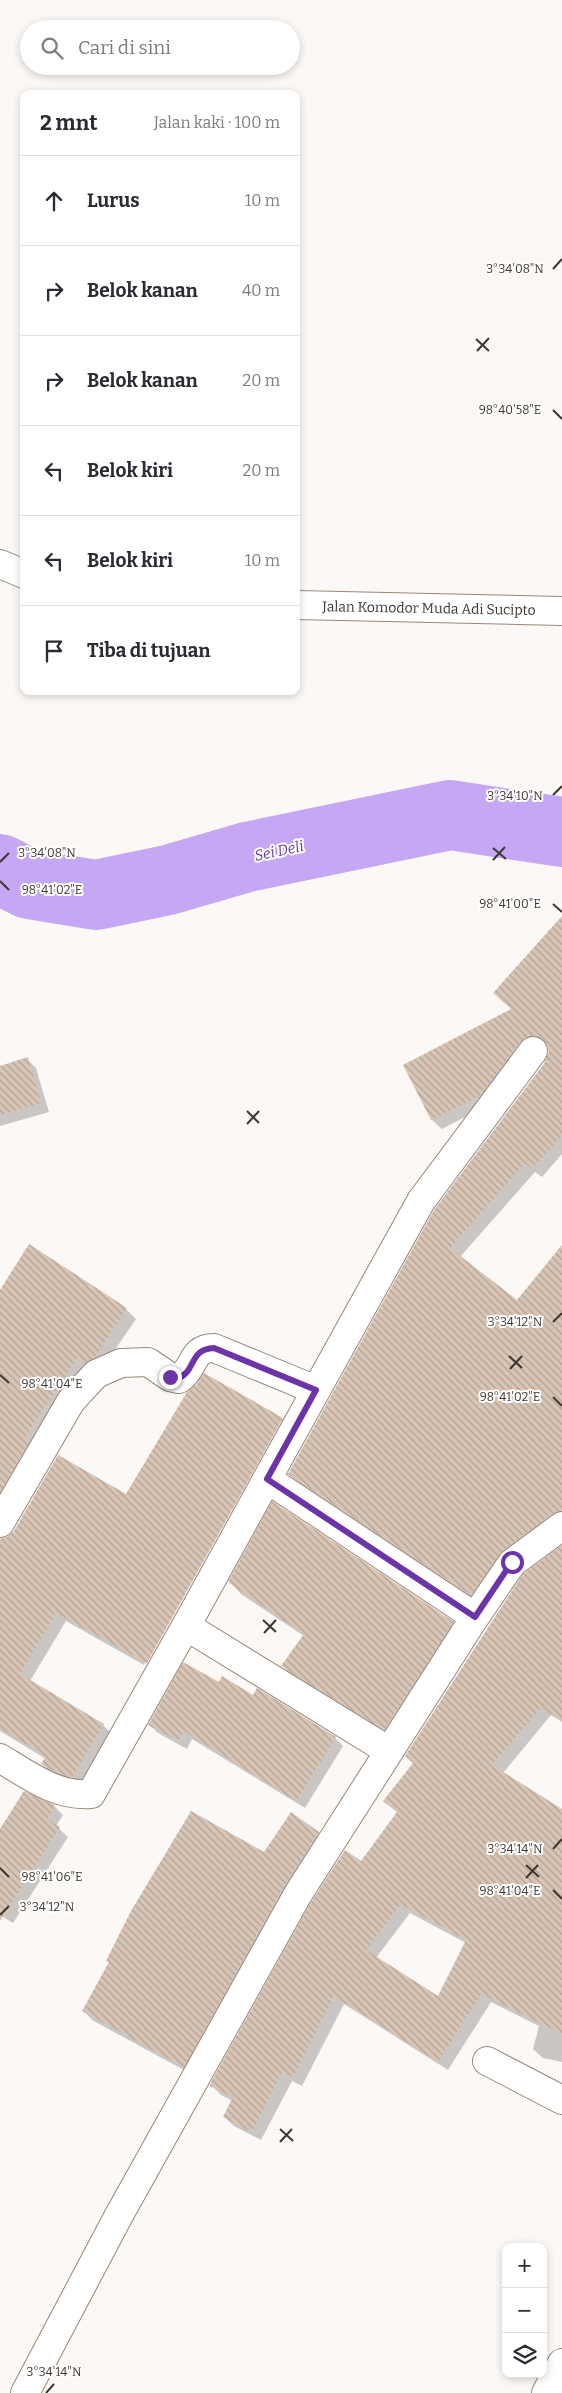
<!DOCTYPE html>
<html lang="id">
<head>
<meta charset="utf-8">
<style>
	:root { --surface:#fff; --page:#f7f7f7; --text:#2b2b33; --muted:#7c7c81; --line:#e1e1e2 }
	body { margin:0; font-family:Bitter,serif; background:var(--page); color:var(--text) }
	.controls { position:absolute; right:15px; bottom:15px; display:grid; overflow:hidden; border-radius:10px; box-shadow:0 2px 8px #0003 }
	.controls button { width:45px; height:45px; display:grid; place-items:center; padding:0; border:0; border-bottom:1px solid var(--line); background:var(--surface); color:var(--text); font:25px sans-serif }
	.stop { position:absolute; width:15px; height:15px; margin:-11px; border:4px solid #6d34aa; border-radius:50%; background:#fff }
	.stop.end { background:#6d34aa; border-color:#fff; box-shadow:0 1px 5px #0008 }
	.list { margin:0; padding:0; list-style:none }
	h2 { display:flex; justify-content:space-between; align-items:center; height:65px; margin:0; padding:0 20px; font-size:21px }
	h2 small { font-size:16px; font-weight:400; color:var(--muted) }
	.list li { display:grid; grid-template-columns:32px 1fr auto; gap:15px; align-items:center; box-sizing:border-box; height:90px; padding:0 20px; border-top:1px solid var(--line) }
	.list b { display:block; font-size:19px; white-space:nowrap }
	.list em { font-size:16px; font-style:normal; color:var(--muted) }
	.icon { flex:none; width:28px; height:28px; fill:none; stroke:currentColor; stroke-width:2; stroke-linecap:round; stroke-linejoin:round }
	.map { position:relative; flex:none; width:562px; height:2393px; overflow:hidden }
	.search { position:absolute; background:var(--surface); box-shadow:0 2px 8px #0003; left:20px; top:20px; width:280px; height:55px; display:flex; align-items:center; gap:12px; box-sizing:border-box; padding:0 18px; border-radius:28px; color:var(--muted); font-size:19px }
	.panel { position:absolute; background:var(--surface); box-shadow:0 2px 8px #0003; left:20px; top:90px; width:280px; height:605px; border-radius:10px }
	.map>svg:first-child { display:block }
</style>
</head>
<body>
<div class="map">
<svg width="562" height="2393" viewBox="0 0 562 2393">
	<defs>
		<pattern id="building-back-hatch" width="6" height="6" patternUnits="userSpaceOnUse" patternTransform="scale(1.25)"><rect width="6" height="6" fill="#d8c5b5"/><path d="M-1 5l2 2M0 0l6 6M5-1l2 2" fill="none" stroke="#b1a194"/></pattern>
	</defs>
	<rect width="100%" height="100%" fill="#fcf8f5"/>
	<path fill="#0003" fill-rule="evenodd" d="M 562,947 L 562,1154 L 542,1177 L 535,1172 L 460,1257 L 517,1302 L 562,1247 L 562,1523 L 481,1604 L 299,1483 L 289,1474 L 547,1063 L 550,1053 L 549,1046 L 545,1044 L 490,1104 L 442,1129 L 432,1120 L 405,1065 L 513,1010 Z
		M 27,1059 L 36,1068 L 49,1112 L 0,1126 L 0,1067 Z
		M 0,1294 L 126,1309 L 136,1319 L 0,1518 Z
		M 282,1419 L 292,1429 L 157,1672 L 147,1666 L 283,1421 L 280,1421 L 144,1665 L 66,1621 L 30,1681 L 103,1725 L 113,1735 L 82,1786 L 52,1774 L 42,1764 L 46,1759 L 0,1731 L 0,1540 L 127,1496 Z
		M 562,1547 L 562,1722 L 551,1715 L 503,1773 L 562,1813 L 562,2062 L 543,2058 L 533,2049 L 539,2026 L 491,2002 L 448,2070 L 344,2004 L 302,2086 L 292,2081 L 261,2140 L 234,2126 L 224,2117 L 233,2101 L 221,2095 L 212,2086 L 361,1863 L 398,1813 L 385,1801 L 414,1764 L 406,1756 L 489,1626 L 524,1575 ZM 410,1913 L 466,1943 L 439,1997 L 376,1958 Z
		M 230,1582 L 453,1622 L 465,1634 L 397,1741 L 294,1678 L 283,1666 L 304,1636 L 241,1594 Z
		M 219,1684 L 253,1697 L 335,1738 L 343,1746 L 305,1808 L 192,1739 L 187,1749 L 158,1733 L 150,1725 Z
		M 54,1806 L 63,1815 L 56,1826 L 68,1837 L 13,1923 L 0,1915 L 0,1831 Z
		M 319,1833 L 327,1841 L 193,2075 L 92,2020 L 84,2011 L 264,1853 Z"/>
	<g fill="none" stroke-linecap="round" stroke-linejoin="round">
		<path stroke="#c5a7f4" stroke-width="70" d="M 0,869 L 29,884 L 96,895 L 168,880 L 247,857 L 450,815 L 562,832"/>
	</g>
	<path fill="url(#building-back-hatch)" fill-rule="evenodd" d="M 562,916 L 562,1135 L 532,1169 L 525,1163 L 450,1248 L 517,1300 L 562,1245 L 562,1511 L 553,1513 L 503,1550 L 471,1595 L 288,1474 L 434,1210 L 546,1061 L 544,1062 L 549,1052 L 547,1044 L 542,1038 L 534,1035 L 526,1037 L 520,1042 L 481,1095 L 431,1120 L 403,1065 L 511,1009 L 493,993 Z
		M 28,1057 L 41,1103 L 0,1115 L 0,1066 Z
		M 29,1244 L 127,1308 L 94,1358 L 85,1363 L 77,1358 L 25,1437 L 30,1440 L 0,1492 L 0,1290 Z
		M 204,1373 L 283,1418 L 147,1663 L 56,1613 L 20,1674 L 104,1724 L 72,1777 L 60,1774 L 41,1764 L 46,1756 L 0,1728 L 0,1539 L 7,1537 L 14,1531 L 58,1455 L 126,1494 L 187,1392 L 197,1384 Z
		M 272,1501 L 454,1622 L 384,1730 L 281,1666 L 304,1634 L 228,1582 Z
		M 562,1545 L 562,1721 L 541,1707 L 492,1765 L 562,1809 L 562,2034 L 481,1994 L 438,2062 L 334,1996 L 293,2077 L 282,2072 L 252,2132 L 223,2117 L 233,2097 L 210,2086 L 211,2082 L 311,1902 L 345,1850 L 361,1861 L 397,1812 L 383,1801 L 413,1763 L 405,1756 L 523,1574 ZM 401,1904 L 466,1940 L 438,1996 L 366,1950 Z
		M 183,1662 L 219,1682 L 222,1676 L 253,1695 L 257,1688 L 336,1737 L 296,1801 L 184,1731 L 178,1741 L 148,1725 Z
		M 24,1791 L 55,1805 L 47,1819 L 60,1827 L 0,1921 L 0,1829 Z
		M 191,1811 L 264,1852 L 291,1812 L 319,1832 L 284,1886 L 184,2067 L 82,2011 L 109,1962 L 106,1961 L 131,1911 Z"/>
	<g fill="none" stroke-linecap="round" stroke-linejoin="round">
		<defs>
			<path id="street" d="M 0,564 L 24,574
				M 296,605 L 562,611
				M 0,1523 L 71,1401 L 96,1374 L 121,1363 L 148,1362 L 170,1377 L 179,1379 C 196,1368 190,1348 214,1348 L 316,1390
				M 475,1617 L 512,1563 L 562,1526
				M 186,1626 L 389,1751
				M 0,1758 C 28,1775 57,1797 91,1794 L 186,1626 L 267,1479
				M 487,2061 L 562,2100
				M 25,2393 L 118,2217 L 298,1894 L 475,1617 L 267,1479 L 421,1201 L 533,1051
				M 546,2393 L 562,2363"/>
		</defs>
		<use href="#street" stroke="#988778" stroke-width="30"/>
		<use href="#street" stroke="#fff" stroke-width="28"/>
	</g>
	<g fill="none" stroke-linecap="round" stroke-linejoin="round">
		<path stroke="#6d34aa" stroke-width="6" d="M 170,1377 L 176,1379 C 197,1373 188,1349 214,1348 L 316,1390 L 267,1479 L 475,1617 L 512,1562"/>
	</g>
	<path fill="none" stroke="#3e3730" stroke-width="2" d="M 553,269 L 562,259M 476,339 L 489,351M 477,351 L 489,338M 553,410 L 562,419M 553,795 L 562,786M 493,848 L 506,859M 493,860 L 505,847M 0,862 L 9,853M 0,881 L 9,890M 553,904 L 562,912M 247,1111 L 259,1123M 247,1124 L 259,1111M 553,1322 L 562,1313M 509,1356 L 522,1368M 510,1369 L 522,1356M 0,1375 L 9,1383M 553,1397 L 562,1406M 263,1620 L 276,1632M 264,1633 L 276,1620M 553,1849 L 562,1839M 526,1865 L 539,1877M 0,1868 L 9,1877M 526,1878 L 538,1865M 553,1890 L 562,1899M 0,1915 L 9,1906M 280,2129 L 293,2141M 280,2142 L 292,2129M 46,2393 L 54,2384"/>
	<g text-anchor="middle" stroke-width="4" stroke-linejoin="round" paint-order="stroke">
		<g font-size="14" fill="#3e3730" stroke="#fff">
			<text transform="translate(429 608) rotate(1)" y="5">Jalan Komodor Muda Adi Sucipto</text>
		</g>
		<g font-size="15" font-style="italic" fill="#663d96" stroke="#fff">
			<text transform="translate(279 851) rotate(-12)" y="5">Sei Deli</text>
		</g>
	</g>
	<g font-size="12" text-anchor="middle" fill="#3e3730" stroke="#fff" stroke-width="4" stroke-linejoin="round" paint-order="stroke">
		<text x="515" y="273">3°34'08"N</text>
		<text x="510" y="414">98°40'58"E</text>
		<text x="515" y="800">3°34'10"N</text>
		<text x="47" y="857">3°34'08"N</text>
		<text x="52" y="894">98°41'02"E</text>
		<text x="510" y="908">98°41'00"E</text>
		<text x="515" y="1326">3°34'12"N</text>
		<text x="52" y="1388">98°41'04"E</text>
		<text x="510" y="1401">98°41'02"E</text>
		<text x="515" y="1853">3°34'14"N</text>
		<text x="52" y="1881">98°41'06"E</text>
		<text x="510" y="1895">98°41'04"E</text>
		<text x="47" y="1911">3°34'12"N</text>
		<text x="54" y="2376">3°34'14"N</text>
	</g>
</svg>
<div class="controls">
<button>+</button>
<button>−</button>
<button><svg class="icon" aria-label="layers" viewBox="0 0 24 24"><path d="M12 4l9 5-9 5-9-5zM3 14l9 5 9-5"/></svg></button>
</div>
<div class="stop" style="left:512px;top:1562px"></div>
<div class="stop end" style="left:170px;top:1377px"></div>
<div class="search"><svg class="icon" aria-label="search" viewBox="0 0 24 24"><circle cx="10" cy="10" r="6"/><path d="M15 15l6 6"/></svg>Cari di sini</div>
<section class="panel">
<h2>2 mnt<small>Jalan kaki · 100 m</small></h2>
<ul class="list">
<li><svg class="icon" aria-label="ahead" viewBox="0 0 24 24"><path d="M12 20V5M6 11l6-6 6 6"/></svg><div><b>Lurus</b></div><em>10 m</em></li>
<li><svg class="icon" aria-label="right" viewBox="0 0 24 24"><path d="M7 20v-9h11M14 6l5 5-5 5"/></svg><div><b>Belok kanan</b></div><em>40 m</em></li>
<li><svg class="icon" aria-label="right" viewBox="0 0 24 24"><path d="M7 20v-9h11M14 6l5 5-5 5"/></svg><div><b>Belok kanan</b></div><em>20 m</em></li>
<li><svg class="icon" aria-label="left" viewBox="0 0 24 24"><path d="M17 20v-9H6M10 6l-5 5 5 5"/></svg><div><b>Belok kiri</b></div><em>20 m</em></li>
<li><svg class="icon" aria-label="left" viewBox="0 0 24 24"><path d="M17 20v-9H6M10 6l-5 5 5 5"/></svg><div><b>Belok kiri</b></div><em>10 m</em></li>
<li><svg class="icon" aria-label="arrive" viewBox="0 0 24 24"><path d="M6 21V4h12l-3 4 3 4H6"/></svg><div><b>Tiba di tujuan</b></div></li>
</ul>
</section>
</div>
</body>
</html>
